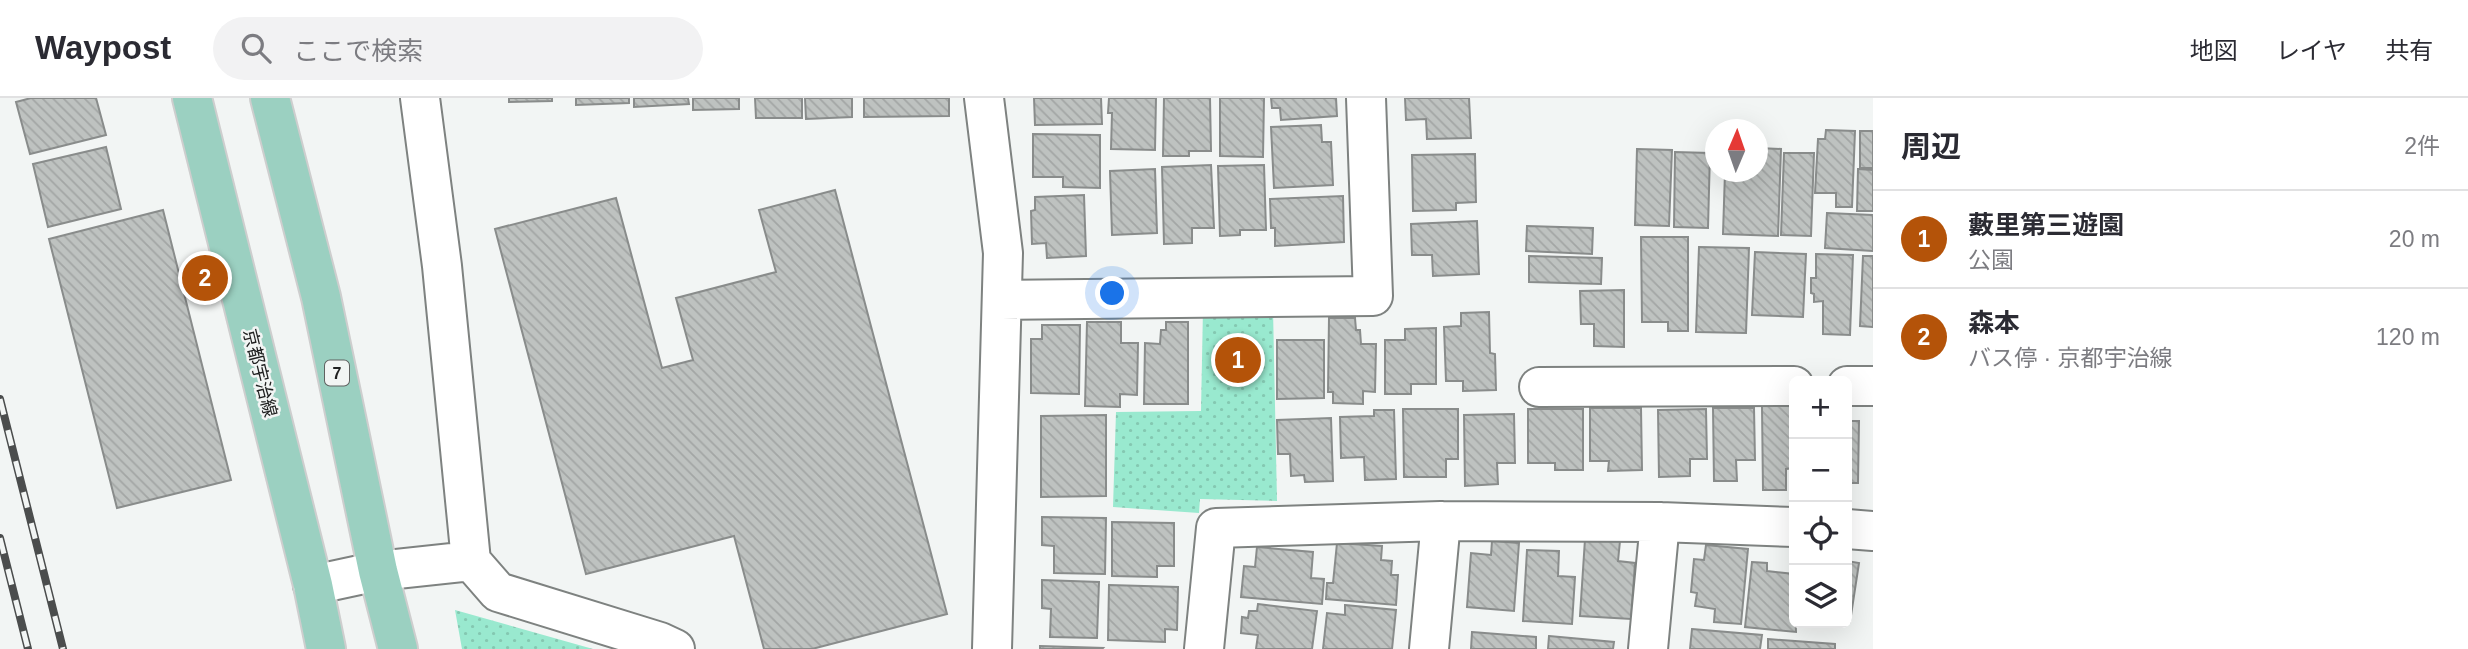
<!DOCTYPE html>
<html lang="ja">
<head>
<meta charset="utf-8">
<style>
	:root { --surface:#fff; --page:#f2f2f3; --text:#2b2b33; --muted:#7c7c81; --line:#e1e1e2; --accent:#b45309 }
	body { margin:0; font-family:Helvetica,"Noto Sans JP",sans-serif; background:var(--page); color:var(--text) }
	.controls { position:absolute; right:21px; bottom:21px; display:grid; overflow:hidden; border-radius:10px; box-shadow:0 7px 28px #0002 }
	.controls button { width:63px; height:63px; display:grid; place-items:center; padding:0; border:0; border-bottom:2px solid var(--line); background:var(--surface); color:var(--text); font:35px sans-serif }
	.compass { position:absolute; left:1705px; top:21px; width:63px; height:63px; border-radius:50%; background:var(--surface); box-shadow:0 7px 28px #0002; rotate:2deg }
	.you { position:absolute; left:1113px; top:196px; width:24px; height:24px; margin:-18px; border:5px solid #fff; border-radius:50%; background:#1a73e8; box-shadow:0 0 0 10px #1a73e833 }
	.badge { display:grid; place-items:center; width:46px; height:46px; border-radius:50%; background:var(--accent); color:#fff; font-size:23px; font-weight:700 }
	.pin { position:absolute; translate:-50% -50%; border:4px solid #fff; box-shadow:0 2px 7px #0006 }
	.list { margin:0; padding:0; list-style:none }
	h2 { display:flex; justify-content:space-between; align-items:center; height:91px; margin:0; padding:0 28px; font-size:30px }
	h2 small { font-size:23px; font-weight:400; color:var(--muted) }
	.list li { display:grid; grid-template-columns:46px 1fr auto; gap:21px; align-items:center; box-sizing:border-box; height:98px; padding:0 28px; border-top:2px solid var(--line) }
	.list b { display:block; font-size:26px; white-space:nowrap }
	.list p { margin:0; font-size:23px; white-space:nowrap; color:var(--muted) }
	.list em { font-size:23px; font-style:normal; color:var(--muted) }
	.icon { flex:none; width:38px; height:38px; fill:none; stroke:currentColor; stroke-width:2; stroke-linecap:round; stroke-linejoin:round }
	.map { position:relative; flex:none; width:1873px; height:551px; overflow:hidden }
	header { display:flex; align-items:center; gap:42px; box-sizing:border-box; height:98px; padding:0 35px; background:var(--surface); border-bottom:2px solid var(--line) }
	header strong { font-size:33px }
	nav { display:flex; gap:38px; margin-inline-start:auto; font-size:24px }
	.search { width:490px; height:63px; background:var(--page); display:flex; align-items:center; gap:18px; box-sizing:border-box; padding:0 24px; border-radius:38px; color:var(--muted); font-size:26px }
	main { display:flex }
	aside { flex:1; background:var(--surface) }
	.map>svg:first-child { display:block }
</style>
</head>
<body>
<header>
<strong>Waypost</strong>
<div class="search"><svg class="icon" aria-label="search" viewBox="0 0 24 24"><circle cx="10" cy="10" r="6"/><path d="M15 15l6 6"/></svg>ここで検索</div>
<nav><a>地図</a><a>レイヤ</a><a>共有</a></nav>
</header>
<main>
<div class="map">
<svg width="1873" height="551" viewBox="0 0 1873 551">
	<defs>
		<pattern id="park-dots" width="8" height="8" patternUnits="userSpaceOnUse" patternTransform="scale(1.75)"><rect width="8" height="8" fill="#99e9cf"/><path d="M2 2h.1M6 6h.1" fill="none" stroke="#84c8b1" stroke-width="1.8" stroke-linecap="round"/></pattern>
		<pattern id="building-back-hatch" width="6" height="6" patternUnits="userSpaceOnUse" patternTransform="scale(1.75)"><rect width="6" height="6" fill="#bec2c0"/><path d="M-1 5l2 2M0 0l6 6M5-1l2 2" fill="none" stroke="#a3a6a5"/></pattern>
	</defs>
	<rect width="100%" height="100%" fill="#f2f5f4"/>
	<path fill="url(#park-dots)" d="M 1203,210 L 1273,211 L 1277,403 L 1200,401 L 1199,415 L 1113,409 L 1116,314 L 1201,313 Z
		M 455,512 L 593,551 L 462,551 Z"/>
	<path fill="url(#building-back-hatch)" stroke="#898c8b" stroke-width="2" d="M 31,0 L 96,0 L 106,37 L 30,56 L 16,4 Z
		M 509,0 L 552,0 L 552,3 L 509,4 Z
		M 576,0 L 629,0 L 629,5 L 576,7 Z
		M 634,0 L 688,0 L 689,6 L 634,9 Z
		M 693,0 L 739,0 L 739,11 L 693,12 Z
		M 755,0 L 802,0 L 802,20 L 756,20 Z
		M 805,0 L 852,0 L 852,19 L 806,21 Z
		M 864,0 L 949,0 L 949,18 L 864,19 Z
		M 1034,0 L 1101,0 L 1102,26 L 1035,27 Z
		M 1109,0 L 1156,0 L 1155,52 L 1111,51 L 1112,15 L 1108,15 Z
		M 1164,0 L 1210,0 L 1211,53 L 1189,53 L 1189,58 L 1163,58 Z
		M 1220,0 L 1264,0 L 1263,59 L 1220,58 Z
		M 1271,0 L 1336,0 L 1337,18 L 1281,22 L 1280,10 L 1272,10 Z
		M 1405,0 L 1469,0 L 1471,40 L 1427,41 L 1426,21 L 1406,22 Z
		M 1321,27 L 1322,44 L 1331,44 L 1333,87 L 1274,90 L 1271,29 Z
		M 1826,32 L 1855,33 L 1852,109 L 1836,109 L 1836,95 L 1815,95 L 1818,41 L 1825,41 Z
		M 1860,33 L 1873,33 L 1873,70 L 1860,70 Z
		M 1033,36 L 1100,37 L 1100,90 L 1063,89 L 1063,79 L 1033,79 Z
		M 106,49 L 121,111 L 48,129 L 33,66 Z
		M 1758,50 L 1781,51 L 1778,138 L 1723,136 L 1725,74 L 1758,74 Z
		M 1637,51 L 1672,52 L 1669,128 L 1635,127 Z
		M 1675,54 L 1710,55 L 1708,130 L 1674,129 Z
		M 1784,55 L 1814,55 L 1811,138 L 1781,137 Z
		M 1475,56 L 1476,104 L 1456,105 L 1456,112 L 1413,113 L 1412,57 Z
		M 1211,67 L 1214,130 L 1192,130 L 1192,145 L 1164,146 L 1162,69 Z
		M 1264,67 L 1266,132 L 1240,132 L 1240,137 L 1220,138 L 1218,68 Z
		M 1155,71 L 1157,135 L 1112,137 L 1110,73 Z
		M 1858,71 L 1873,72 L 1873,113 L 1857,113 Z
		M 835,92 L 947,516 L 812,551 L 764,551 L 734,438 L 586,476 L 495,131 L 616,100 L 662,270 L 693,262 L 676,200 L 776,174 L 759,112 Z
		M 1084,97 L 1086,158 L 1047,160 L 1046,145 L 1032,146 L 1031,113 L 1035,112 L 1035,99 Z
		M 1343,98 L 1344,144 L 1275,148 L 1275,130 L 1271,130 L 1270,101 Z
		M 163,112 L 231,382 L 117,410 L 49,141 Z
		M 1827,115 L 1873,117 L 1873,153 L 1825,150 Z
		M 1477,123 L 1479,176 L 1433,178 L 1432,157 L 1412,157 L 1411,126 Z
		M 1527,128 L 1593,130 L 1592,156 L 1526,153 Z
		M 1641,139 L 1688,139 L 1688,233 L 1668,233 L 1668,224 L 1642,224 Z
		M 1699,149 L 1749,150 L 1746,235 L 1696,234 Z
		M 1755,154 L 1806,156 L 1803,219 L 1752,217 Z
		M 1816,156 L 1853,157 L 1850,237 L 1823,236 L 1823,203 L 1814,204 L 1814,196 L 1811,195 L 1811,180 L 1816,180 Z
		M 1529,158 L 1602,160 L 1601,186 L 1529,184 Z
		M 1863,158 L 1873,158 L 1873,229 L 1860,228 Z
		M 1624,192 L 1624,249 L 1594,248 L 1594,226 L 1581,226 L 1580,193 Z
		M 1489,214 L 1490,255 L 1495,256 L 1496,292 L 1463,293 L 1463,283 L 1446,283 L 1444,229 L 1461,228 L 1461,215 Z
		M 1329,220 L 1355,220 L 1356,232 L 1360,232 L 1361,246 L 1376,246 L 1375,294 L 1363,293 L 1363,306 L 1333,305 L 1333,294 L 1328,294 Z
		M 1087,224 L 1121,224 L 1121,245 L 1138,245 L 1137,297 L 1120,296 L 1120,309 L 1085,308 Z
		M 1166,224 L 1188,224 L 1188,306 L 1144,306 L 1145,245 L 1160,246 L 1161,232 L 1166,232 Z
		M 1042,227 L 1080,227 L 1079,296 L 1031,295 L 1031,241 L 1042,241 Z
		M 1436,230 L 1436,286 L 1411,286 L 1411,296 L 1385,296 L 1385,242 L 1405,242 L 1405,231 Z
		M 1277,242 L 1324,242 L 1324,300 L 1277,301 Z
		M 1762,308 L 1794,308 L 1794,370 L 1786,371 L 1786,392 L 1763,392 Z
		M 1590,310 L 1641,310 L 1642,372 L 1608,373 L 1609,363 L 1590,363 Z
		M 1713,310 L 1754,310 L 1755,362 L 1736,362 L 1737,383 L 1714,383 Z
		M 1403,311 L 1458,311 L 1458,361 L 1446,361 L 1446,379 L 1404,379 Z
		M 1528,311 L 1583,311 L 1583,372 L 1555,372 L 1555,365 L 1528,365 Z
		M 1706,311 L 1707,361 L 1690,361 L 1690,378 L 1659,379 L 1658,312 Z
		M 1374,312 L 1394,312 L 1396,381 L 1365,382 L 1364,359 L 1341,360 L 1340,319 L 1374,318 Z
		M 1514,316 L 1515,365 L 1497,365 L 1498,386 L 1465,388 L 1464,317 Z
		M 1106,317 L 1106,398 L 1041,399 L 1041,318 Z
		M 1331,320 L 1333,383 L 1305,384 L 1304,377 L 1291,378 L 1290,356 L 1278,356 L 1277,322 Z
		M 1847,323 L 1859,323 L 1858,385 L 1847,385 Z
		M 1042,419 L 1106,420 L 1105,476 L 1054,475 L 1054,448 L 1042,447 Z
		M 1112,424 L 1174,425 L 1174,468 L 1157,468 L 1157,479 L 1112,478 Z
		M 1585,441 L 1620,443 L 1618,463 L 1635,465 L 1631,521 L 1580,518 Z
		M 1492,443 L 1519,445 L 1514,513 L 1467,509 L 1471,455 L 1491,457 Z
		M 1337,445 L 1382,448 L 1381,462 L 1392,463 L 1391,477 L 1398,477 L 1396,507 L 1326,501 L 1327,485 L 1333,485 Z
		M 1706,447 L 1748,451 L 1741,526 L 1714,524 L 1715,511 L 1695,508 L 1697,495 L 1691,494 L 1694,461 L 1704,462 Z
		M 1257,449 L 1313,454 L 1311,480 L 1324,481 L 1322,506 L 1241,499 L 1244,468 L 1255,469 Z
		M 1527,452 L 1559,453 L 1558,478 L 1575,479 L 1572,526 L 1523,523 Z
		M 1847,463 L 1859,465 L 1850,524 L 1847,523 Z
		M 1752,464 L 1767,465 L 1767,473 L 1794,476 L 1796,534 L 1745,529 Z
		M 1042,482 L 1099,484 L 1097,540 L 1050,539 L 1051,511 L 1042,510 Z
		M 1109,487 L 1178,489 L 1177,532 L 1165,531 L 1165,544 L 1108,542 Z
		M 1258,506 L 1317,513 L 1312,551 L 1256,551 L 1258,537 L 1241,535 L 1242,519 L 1248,520 L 1249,513 L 1257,513 Z
		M 1345,507 L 1396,512 L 1392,551 L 1323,551 L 1327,515 L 1345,517 Z
		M 1692,531 L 1762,537 L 1760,551 L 1690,551 Z
		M 1472,534 L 1536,539 L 1536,551 L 1471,551 Z
		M 1549,538 L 1614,544 L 1613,551 L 1548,551 Z
		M 1768,541 L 1835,546 L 1835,551 L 1768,551 Z
		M 1040,548 L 1103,550 L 1102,551 L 1040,551 Z"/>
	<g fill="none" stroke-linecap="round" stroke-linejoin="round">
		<defs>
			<path id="minor" d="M 420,0 L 442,168 L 471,463
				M 984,0 L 1003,155 L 992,551
				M 1002,202 L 1373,198 L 1366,0
				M 1847,288 L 1873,288
				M 1539,289 L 1794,288
				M 1847,431 L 1873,433
				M 313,487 L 378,473 L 471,463 L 498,494 L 660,544 L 675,551
				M 1204,551 L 1216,430 L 1441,423 L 1660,424 L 1794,429
				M 1429,551 L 1441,423
				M 1648,551 L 1660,424"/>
			<path id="major" d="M 192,0 L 313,487 L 326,551
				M 270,0 L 321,199 L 378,473 L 398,551"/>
		</defs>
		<use href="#minor" stroke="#7e8280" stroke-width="42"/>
		<use href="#major" stroke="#cecece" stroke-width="42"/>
		<use href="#minor" stroke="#fff" stroke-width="38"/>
		<use href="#major" stroke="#9bd0c1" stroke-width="38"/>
		<defs>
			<path id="rail" d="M 0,301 L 63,551
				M 0,440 L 28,551"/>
		</defs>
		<use href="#rail" stroke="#4b4d4d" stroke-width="8"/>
		<use href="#rail" stroke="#f2f5f4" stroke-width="5" stroke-dasharray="16" stroke-linecap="butt"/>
	</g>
	<g text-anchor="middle" stroke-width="5" stroke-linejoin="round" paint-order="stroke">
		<rect fill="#f2f5f4" stroke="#5f6160" stroke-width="2" x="325" y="262.5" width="24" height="25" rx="5"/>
		<g font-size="16" font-weight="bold" fill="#202121">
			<text x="337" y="281">7</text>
		</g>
		<g font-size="18" fill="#202121" stroke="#f2f5f4">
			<text transform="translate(260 275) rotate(76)" y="6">京都宇治線</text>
		</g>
	</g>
</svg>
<div class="controls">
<button>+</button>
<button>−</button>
<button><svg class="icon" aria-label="locate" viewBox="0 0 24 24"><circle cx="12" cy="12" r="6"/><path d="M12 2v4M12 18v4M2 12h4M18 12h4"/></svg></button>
<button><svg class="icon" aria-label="layers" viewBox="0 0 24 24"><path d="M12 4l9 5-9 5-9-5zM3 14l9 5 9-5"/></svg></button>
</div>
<svg class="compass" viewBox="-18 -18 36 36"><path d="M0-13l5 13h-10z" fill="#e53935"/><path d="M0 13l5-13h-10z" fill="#7c7c81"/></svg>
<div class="you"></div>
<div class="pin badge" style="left:1238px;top:262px">1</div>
<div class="pin badge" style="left:205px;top:180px">2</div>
</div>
<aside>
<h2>周辺<small>2件</small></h2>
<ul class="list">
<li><span class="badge">1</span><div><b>藪里第三遊園</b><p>公園</p></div><em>20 m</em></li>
<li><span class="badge">2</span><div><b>森本</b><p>バス停 · 京都宇治線</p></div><em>120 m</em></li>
</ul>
</aside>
</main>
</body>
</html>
